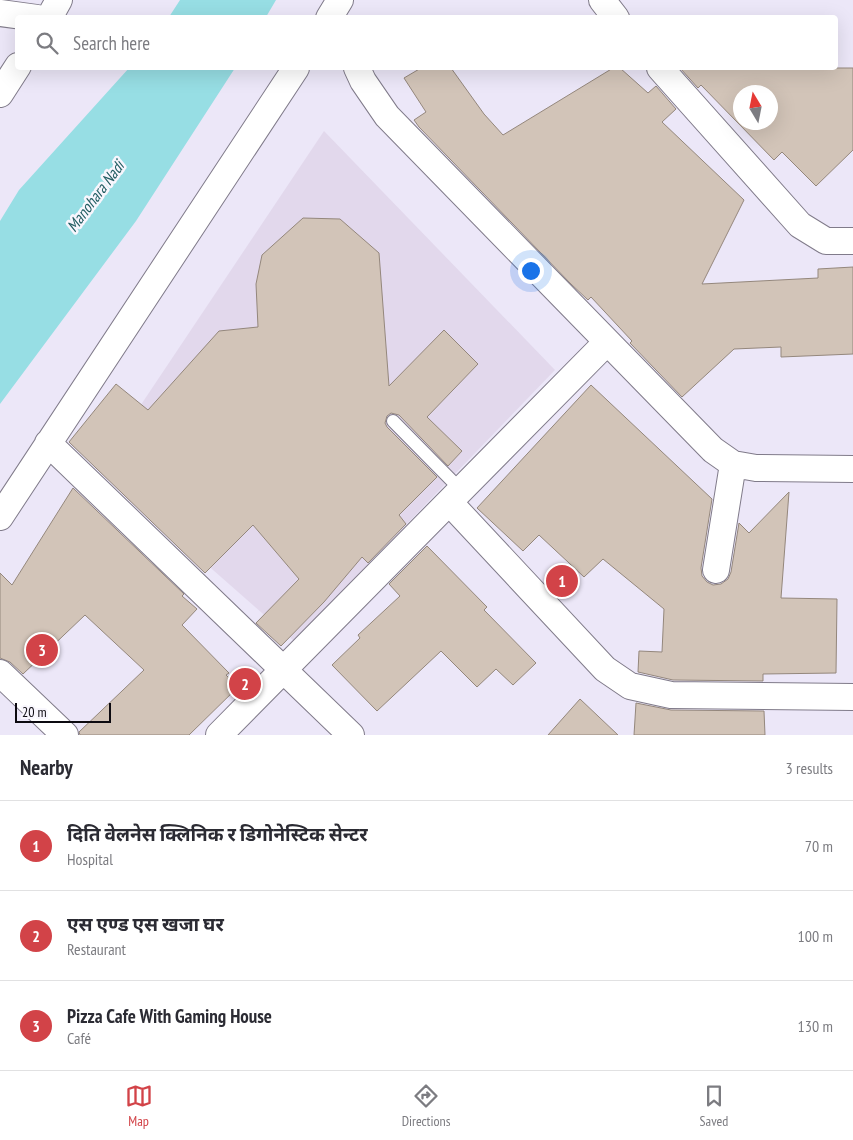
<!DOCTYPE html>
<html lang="en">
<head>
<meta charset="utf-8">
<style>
	:root { --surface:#fff; --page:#f7f7f7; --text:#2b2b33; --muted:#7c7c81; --line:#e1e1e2; --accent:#d24348 }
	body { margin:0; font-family:"PT Sans Narrow","Noto Sans Devanagari",sans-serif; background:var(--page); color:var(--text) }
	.compass { position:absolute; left:733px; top:85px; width:45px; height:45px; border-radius:50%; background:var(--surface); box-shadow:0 5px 20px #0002; rotate:350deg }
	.scale { position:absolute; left:15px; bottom:12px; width:96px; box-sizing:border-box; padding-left:5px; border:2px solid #0c0a10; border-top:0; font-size:14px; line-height:18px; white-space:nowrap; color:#0c0a10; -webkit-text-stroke:4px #f8f6fd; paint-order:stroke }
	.you { position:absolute; left:530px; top:270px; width:18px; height:18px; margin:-12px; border:4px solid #fff; border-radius:50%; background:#1a73e8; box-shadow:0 0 0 8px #1a73e833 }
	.badge { display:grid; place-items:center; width:32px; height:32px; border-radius:50%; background:var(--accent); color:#fff; font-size:16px; font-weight:700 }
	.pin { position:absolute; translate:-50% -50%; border:2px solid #fff; box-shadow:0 1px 5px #0006 }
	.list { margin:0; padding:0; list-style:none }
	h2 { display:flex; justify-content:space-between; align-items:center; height:65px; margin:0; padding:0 20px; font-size:21px }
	h2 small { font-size:16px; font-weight:400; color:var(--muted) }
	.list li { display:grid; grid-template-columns:32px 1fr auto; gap:15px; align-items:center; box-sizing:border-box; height:90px; padding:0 20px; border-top:1px solid var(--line) }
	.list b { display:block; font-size:19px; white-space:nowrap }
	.list p { margin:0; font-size:16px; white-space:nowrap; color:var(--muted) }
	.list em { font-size:16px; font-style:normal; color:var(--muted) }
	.icon { flex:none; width:28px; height:28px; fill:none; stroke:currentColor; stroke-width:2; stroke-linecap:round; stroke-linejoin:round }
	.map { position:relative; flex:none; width:853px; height:735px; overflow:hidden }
	.search { position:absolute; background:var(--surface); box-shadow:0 5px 20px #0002; left:15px; right:15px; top:15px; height:55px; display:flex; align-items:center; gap:12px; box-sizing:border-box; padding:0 18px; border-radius:5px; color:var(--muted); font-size:19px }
	.sheet { height:335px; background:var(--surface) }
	nav { display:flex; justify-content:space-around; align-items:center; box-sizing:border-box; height:70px; border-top:1px solid var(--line); background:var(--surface); font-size:14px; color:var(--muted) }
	nav a { display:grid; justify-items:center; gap:2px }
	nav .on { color:var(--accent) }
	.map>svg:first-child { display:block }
</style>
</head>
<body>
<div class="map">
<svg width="853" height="735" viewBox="0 0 853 735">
	<rect width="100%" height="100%" fill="#ece7f8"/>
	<path fill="#e2d8ec" d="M 324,131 L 555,370 L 294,641 L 98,469 Z"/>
	<path fill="#97dee4" d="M 180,0 L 276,0 L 266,17 L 169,17 Z
		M 129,68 L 235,68 L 136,221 L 0,404 L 0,221 L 19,190 Z"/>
	<path fill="#d2c4b8" stroke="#94877c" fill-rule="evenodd" d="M 421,68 L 451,68 L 484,114 L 503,135 L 613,68 L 620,68 L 648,93 L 656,86 L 676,109 L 662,122 L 744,200 L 702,284 L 818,278 L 818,269 L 853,267 L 853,354 L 781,357 L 781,347 L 734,349 L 682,397 L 630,343 L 632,341 L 591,297 L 588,300 L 571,284 L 419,127 L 414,120 L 426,112 L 404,78 Z
		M 680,68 L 853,68 L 853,150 L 816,186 L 782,152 L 774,160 L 701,85 L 698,88 ZM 740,92 L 770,92 L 770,122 L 740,122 Z
		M 303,218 L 340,219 L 379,253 L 389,386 L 444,330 L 478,364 L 427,417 L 462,451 L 448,466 L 399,415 L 391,413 L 387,416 L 385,423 L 387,427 L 437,477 L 399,515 L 406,524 L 368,563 L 362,557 L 324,602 L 281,646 L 256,623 L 299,579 L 253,525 L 205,573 L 69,442 L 116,384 L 148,410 L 219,331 L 258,327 L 256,284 L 262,255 Z
		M 591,385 L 712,499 L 701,568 L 702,576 L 707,582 L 713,585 L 721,584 L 728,579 L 731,572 L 739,523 L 749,533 L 789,492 L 781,598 L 837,599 L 836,673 L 763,674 L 763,681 L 673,680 L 638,672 L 639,651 L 662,652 L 664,609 L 603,559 L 584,577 L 539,535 L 523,551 L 477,508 Z
		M 73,488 L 184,594 L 182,596 L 197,609 L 182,625 L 229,673 L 226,675 L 238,687 L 189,735 L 80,735 L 79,732 L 144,670 L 85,615 L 23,674 L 10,662 L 0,658 L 0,573 L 12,585 Z
		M 427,546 L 487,607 L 484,610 L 536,663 L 513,685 L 496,669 L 477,687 L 441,651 L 377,711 L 332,665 L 360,638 L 358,635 L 400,596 L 389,584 Z
		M 580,699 L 618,735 L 548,735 Z
		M 636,703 L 671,710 L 764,711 L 765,735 L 634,735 Z"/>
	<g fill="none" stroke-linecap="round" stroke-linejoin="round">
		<defs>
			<path id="lane" d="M 393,421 L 461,490"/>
			<path id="street" d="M 602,0 L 616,18
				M 0,13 L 37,18
				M 49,18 L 59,0
				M 329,18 L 340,0
				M 357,68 L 363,81 L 387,116 L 713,450 L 733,464 L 756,468 L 853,469
				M 660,68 L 800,225 L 826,241 L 853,241
				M 0,94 L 18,66
				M 48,443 L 351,735
				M 449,502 L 605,669 L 630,686 L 671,695 L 853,697
				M 0,517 L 296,68
				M 716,570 L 733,464
				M 0,673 L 65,735
				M 219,735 L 607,342"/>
		</defs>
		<use href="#lane" stroke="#807b8a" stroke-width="14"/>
		<use href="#street" stroke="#807b8a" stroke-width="28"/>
		<use href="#lane" stroke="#fff" stroke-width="12"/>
		<use href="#street" stroke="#fff" stroke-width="26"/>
	</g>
	<g text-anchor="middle" stroke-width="5" stroke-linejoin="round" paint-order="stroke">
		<g font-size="16" font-style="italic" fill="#225d62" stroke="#f8f6fd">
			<text transform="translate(95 196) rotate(-53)" y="6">Manohara Nadi</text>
		</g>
	</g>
</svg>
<svg class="compass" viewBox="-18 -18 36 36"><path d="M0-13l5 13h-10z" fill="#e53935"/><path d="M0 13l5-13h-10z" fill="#7c7c81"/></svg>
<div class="scale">20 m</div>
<div class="you"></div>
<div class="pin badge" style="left:562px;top:581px">1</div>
<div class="pin badge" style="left:245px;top:684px">2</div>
<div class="pin badge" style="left:42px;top:650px">3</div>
<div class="search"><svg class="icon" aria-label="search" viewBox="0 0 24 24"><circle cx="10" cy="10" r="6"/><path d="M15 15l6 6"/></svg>Search here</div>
</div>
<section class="sheet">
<h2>Nearby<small>3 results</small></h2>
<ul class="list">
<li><span class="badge">1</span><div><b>दिति वेलनेस क्लिनिक र डिगोनेस्टिक सेन्टर</b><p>Hospital</p></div><em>70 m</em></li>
<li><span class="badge">2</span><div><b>एस एण्ड एस खजा घर</b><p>Restaurant</p></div><em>100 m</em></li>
<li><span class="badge">3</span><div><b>Pizza Cafe With Gaming House</b><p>Café</p></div><em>130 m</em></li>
</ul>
</section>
<nav>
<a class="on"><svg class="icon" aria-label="map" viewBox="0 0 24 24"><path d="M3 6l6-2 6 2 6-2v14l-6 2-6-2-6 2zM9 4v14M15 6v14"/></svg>Map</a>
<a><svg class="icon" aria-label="directions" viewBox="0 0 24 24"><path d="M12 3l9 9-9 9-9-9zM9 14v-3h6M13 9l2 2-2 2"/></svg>Directions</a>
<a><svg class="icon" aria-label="saved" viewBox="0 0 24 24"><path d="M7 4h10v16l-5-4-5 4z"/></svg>Saved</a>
</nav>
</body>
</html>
